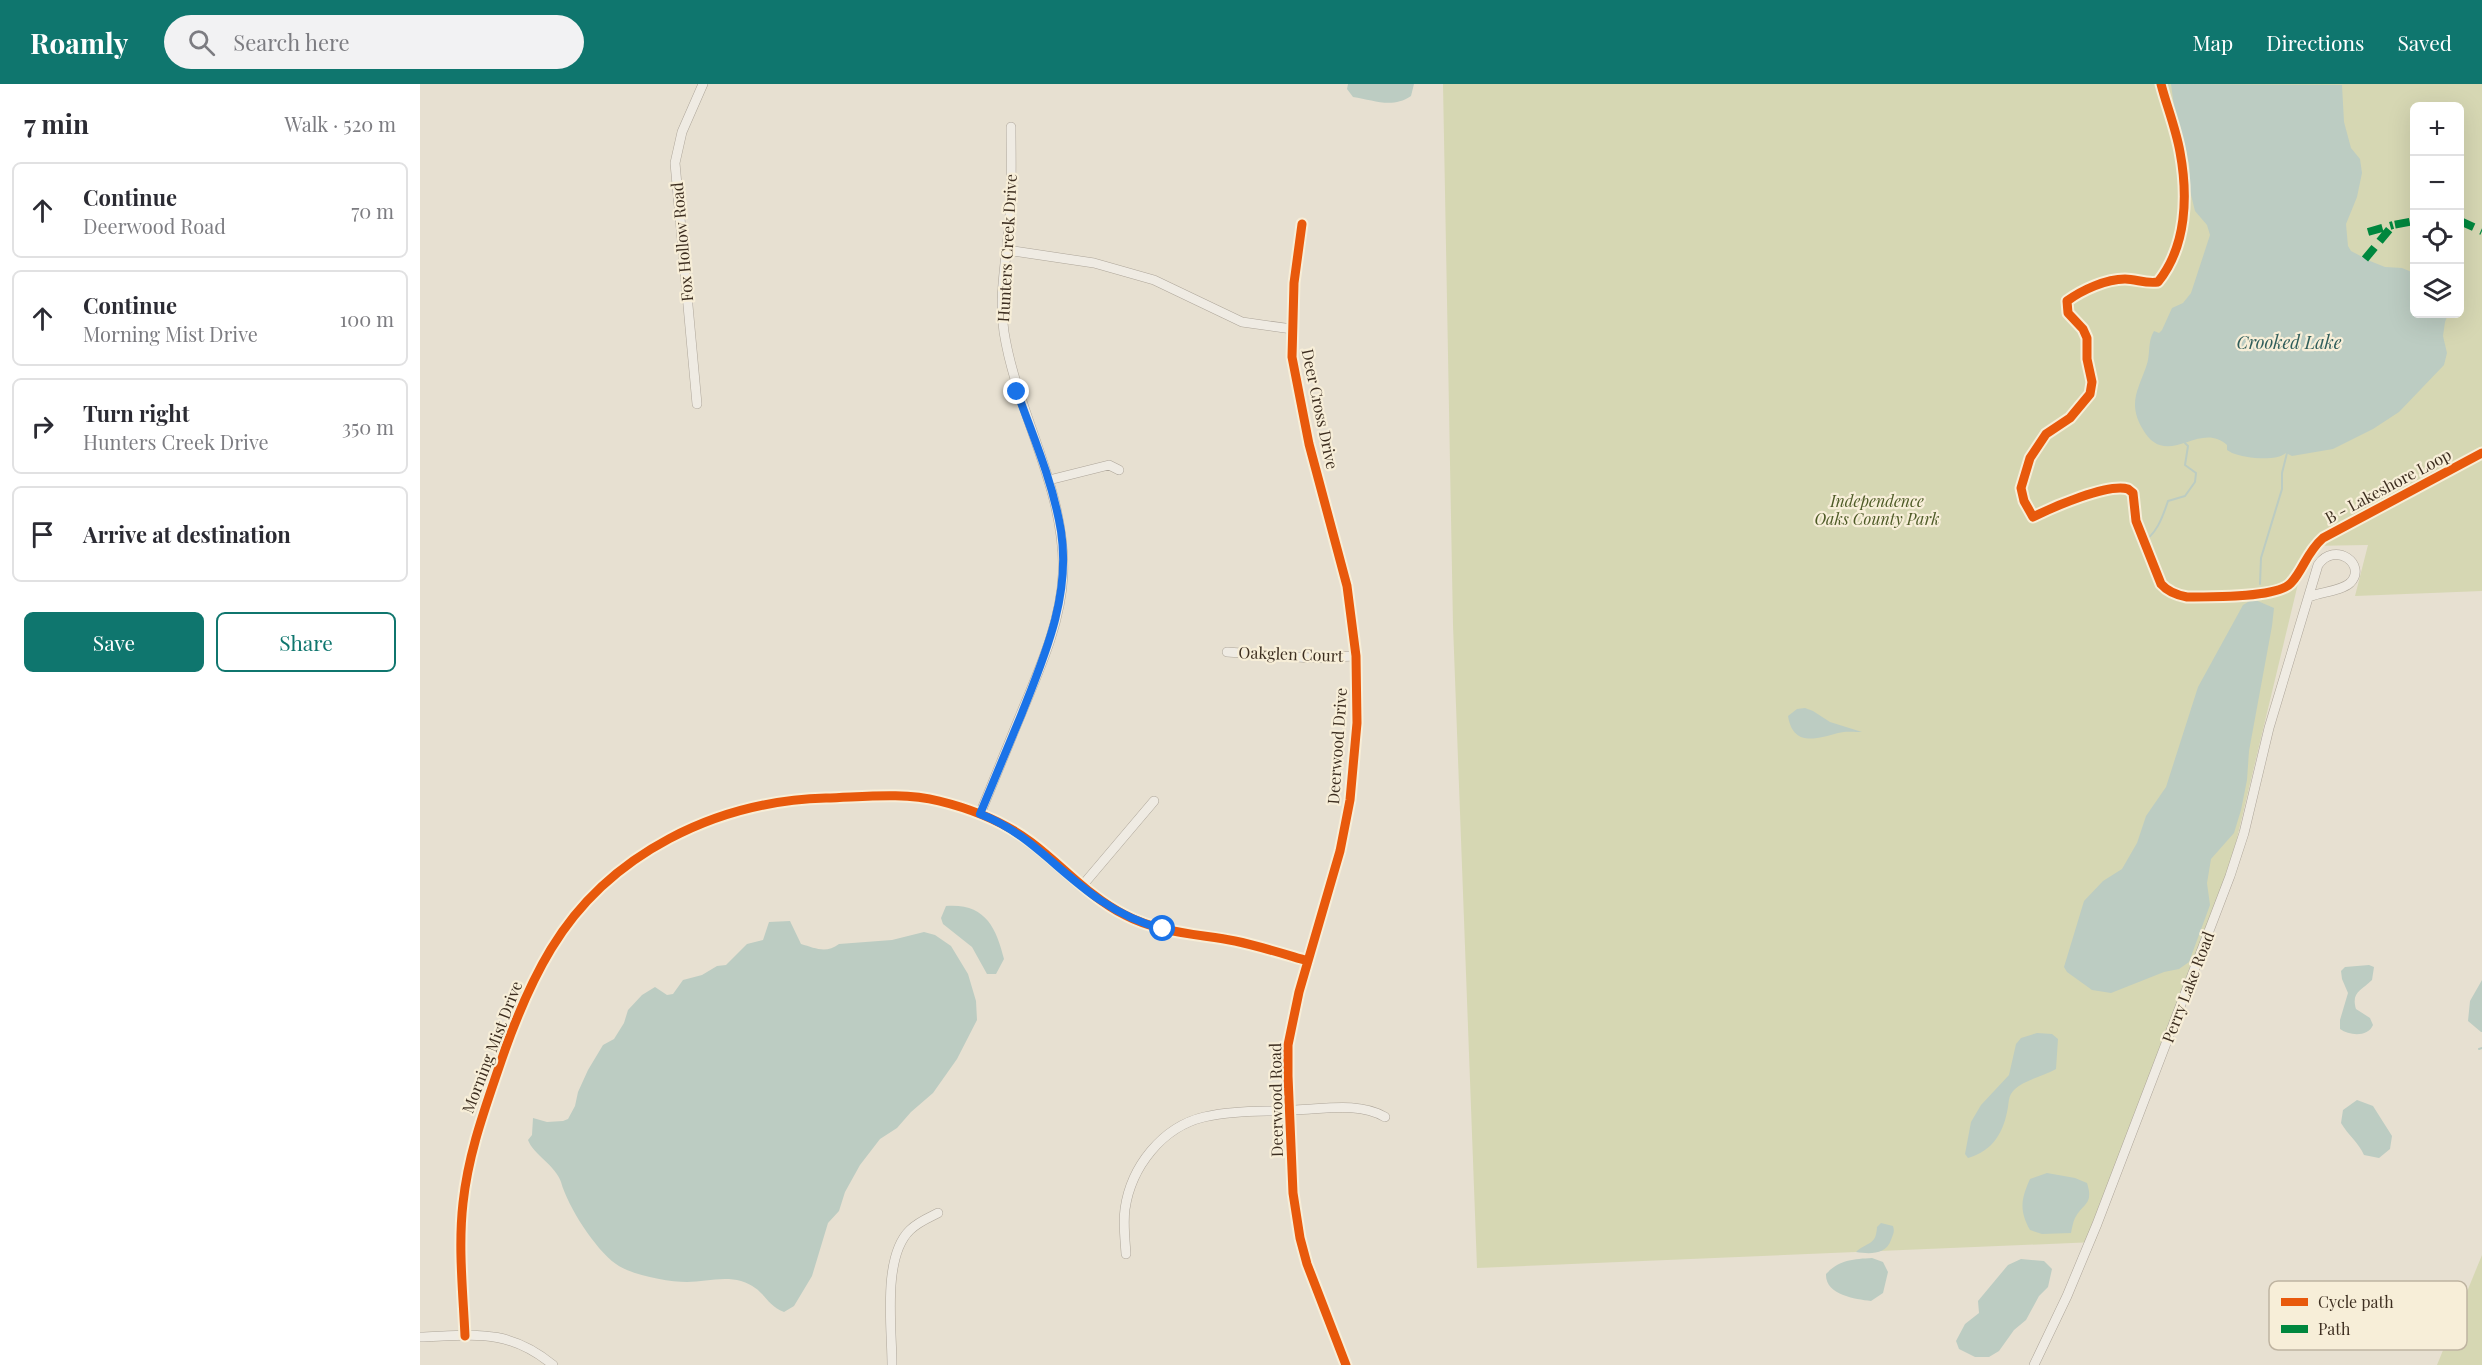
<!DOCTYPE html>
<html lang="en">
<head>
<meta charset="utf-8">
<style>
	:root { --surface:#fff; --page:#f2f2f3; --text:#2b2b33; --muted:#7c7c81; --line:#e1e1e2; --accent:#0f766e }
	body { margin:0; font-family:"Playfair Display",serif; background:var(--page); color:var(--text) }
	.controls { position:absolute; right:18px; top:18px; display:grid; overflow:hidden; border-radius:9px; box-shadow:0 6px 24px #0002 }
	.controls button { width:54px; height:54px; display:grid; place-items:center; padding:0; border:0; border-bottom:2px solid var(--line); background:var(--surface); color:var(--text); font:30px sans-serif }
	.stop { position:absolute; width:18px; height:18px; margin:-14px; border:4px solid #1a73e8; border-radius:50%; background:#fff }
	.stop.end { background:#1a73e8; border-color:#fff; box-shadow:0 2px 6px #0008 }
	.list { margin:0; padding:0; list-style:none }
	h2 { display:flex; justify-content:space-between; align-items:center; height:78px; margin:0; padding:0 24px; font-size:26px }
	h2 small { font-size:20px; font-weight:400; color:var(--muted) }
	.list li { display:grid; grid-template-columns:39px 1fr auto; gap:18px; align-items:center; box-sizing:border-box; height:96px; margin:0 12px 12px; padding:0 12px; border:2px solid var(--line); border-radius:9px }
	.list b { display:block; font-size:22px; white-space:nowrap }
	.list p { margin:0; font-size:20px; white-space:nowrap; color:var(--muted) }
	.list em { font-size:20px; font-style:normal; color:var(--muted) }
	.actions { display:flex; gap:12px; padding:18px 24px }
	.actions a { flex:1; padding:14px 0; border:2px solid var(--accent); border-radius:9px; text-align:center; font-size:21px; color:var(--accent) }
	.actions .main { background:var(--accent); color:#fff }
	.icon { flex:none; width:33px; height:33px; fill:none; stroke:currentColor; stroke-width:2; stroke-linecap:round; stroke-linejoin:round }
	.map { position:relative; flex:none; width:2062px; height:1281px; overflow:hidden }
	header { display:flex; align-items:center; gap:36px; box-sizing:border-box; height:84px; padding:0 30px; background:var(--accent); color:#fff }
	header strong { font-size:28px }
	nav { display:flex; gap:33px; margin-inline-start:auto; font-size:21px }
	.search { width:420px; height:54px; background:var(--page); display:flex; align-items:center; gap:15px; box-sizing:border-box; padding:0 21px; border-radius:33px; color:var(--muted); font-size:22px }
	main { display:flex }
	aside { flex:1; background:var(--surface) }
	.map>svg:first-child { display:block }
</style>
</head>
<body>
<header>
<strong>Roamly</strong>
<div class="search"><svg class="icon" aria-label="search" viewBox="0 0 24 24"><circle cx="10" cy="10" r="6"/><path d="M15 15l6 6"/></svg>Search here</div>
<nav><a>Map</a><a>Directions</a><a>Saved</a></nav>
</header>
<main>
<aside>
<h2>7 min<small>Walk · 520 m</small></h2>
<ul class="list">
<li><svg class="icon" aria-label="ahead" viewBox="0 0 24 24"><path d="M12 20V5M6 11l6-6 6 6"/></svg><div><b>Continue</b><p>Deerwood Road</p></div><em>70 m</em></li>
<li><svg class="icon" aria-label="ahead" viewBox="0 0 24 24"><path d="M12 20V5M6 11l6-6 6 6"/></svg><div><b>Continue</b><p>Morning Mist Drive</p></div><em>100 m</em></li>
<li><svg class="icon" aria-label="right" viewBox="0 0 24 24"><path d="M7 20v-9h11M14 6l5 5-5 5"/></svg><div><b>Turn right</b><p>Hunters Creek Drive</p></div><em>350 m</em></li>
<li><svg class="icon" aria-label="arrive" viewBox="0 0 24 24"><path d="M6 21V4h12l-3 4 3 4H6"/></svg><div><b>Arrive at destination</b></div></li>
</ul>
<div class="actions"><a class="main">Save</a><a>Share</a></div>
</aside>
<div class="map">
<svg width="2062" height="1281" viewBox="0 0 2062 1281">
	<rect width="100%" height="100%" fill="#e7e0d1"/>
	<path fill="#d6d7b3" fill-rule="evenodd" d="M 1023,0 L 2062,0 L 2062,507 L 1935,512 L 1948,461 L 1887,462 L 1812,775 L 1675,1158 L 1057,1184 L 1033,541 ZM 1994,22 L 2040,22 L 2040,230 L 1994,230 Z
		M 2062,1171 L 2062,1281 L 2017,1281 Z"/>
	<path fill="#bcccc2" d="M 928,0 L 994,0 L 991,12 C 972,25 954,16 933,13 L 927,5 Z
		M 1751,0 L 1922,1 L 1924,38 L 1931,64 L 1940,75 L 1942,89 L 1937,113 L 1926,140 L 1928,162 L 1931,167 L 1950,177 L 1965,183 L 1982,184 L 1994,189 L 1994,230 L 2028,230 L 2025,238 L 2023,252 L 2027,269 L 2024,281 L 1979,328 L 1953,345 L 1913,365 L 1872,372 L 1866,369 C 1855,378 1825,374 1812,369 L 1807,366 L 1807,361 C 1779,335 1746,388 1722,344 C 1708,319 1718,306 1726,283 C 1731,271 1727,258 1734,247 L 1739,249 L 1742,246 L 1752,224 L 1763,219 L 1771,209 L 1790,151 L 1787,141 L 1775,127 L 1766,91 L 1769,88 C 1771,82 1767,76 1767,69 L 1755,30 Z
		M 1833,515 L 1854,524 L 1852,542 L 1829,667 L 1827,696 L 1821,726 L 1814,749 L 1791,775 L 1787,799 L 1790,821 L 1769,878 L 1759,885 L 1744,888 L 1691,909 L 1672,906 L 1647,888 L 1644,883 L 1664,817 L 1683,797 L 1702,785 L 1717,759 L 1726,732 L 1746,703 L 1778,603 L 1823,521 Z
		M 1385,624 L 1393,627 L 1410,638 L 1442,648 C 1435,648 1425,647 1418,649 C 1396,655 1373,663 1368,632 L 1377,625 Z
		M 526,822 C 565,819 576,843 584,875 L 576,890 L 567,890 L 552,863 L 523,840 L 521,834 Z
		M 370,837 L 381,860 C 395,864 406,870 419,860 L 472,856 L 504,848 L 515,851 L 531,862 L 548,890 L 556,917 L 557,936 L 537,975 L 513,1009 L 491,1028 L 477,1044 L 460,1055 L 440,1081 L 425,1108 L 419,1127 L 408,1139 L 392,1192 L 374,1222 L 364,1228 C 344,1220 346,1205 321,1197 C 303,1192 284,1198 267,1198 C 248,1198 211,1191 196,1180 C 175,1165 148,1123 141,1098 C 136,1082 113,1070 108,1056 L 112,1051 L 113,1034 L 127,1038 L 143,1037 L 148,1035 L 155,1022 L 158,1008 L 168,986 L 183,961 L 194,955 L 204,939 L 208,926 L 222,911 L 235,903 L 247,911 L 253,910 L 263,896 L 282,891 L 297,882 L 306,881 L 327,860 L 343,856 L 349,838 Z
		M 1949,881 L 1954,883 L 1952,896 C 1941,907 1931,908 1936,925 L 1950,934 L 1953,941 C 1948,953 1930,952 1920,945 L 1920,936 L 1928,909 L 1922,895 L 1921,887 L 1925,883 Z
		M 2062,896 L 2062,948 L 2061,948 L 2048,937 L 2050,917 Z
		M 1617,949 L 1632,950 L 1638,955 L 1636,985 C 1624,992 1604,996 1594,1006 C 1589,1011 1589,1016 1588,1023 C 1584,1048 1573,1067 1548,1074 L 1545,1070 L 1551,1038 L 1561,1021 L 1589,991 L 1596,960 L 1601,954 Z
		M 1937,1016 L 1953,1022 L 1972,1052 L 1970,1065 L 1959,1074 L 1944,1071 C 1939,1059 1928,1051 1921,1039 L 1923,1026 Z
		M 1627,1089 L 1655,1094 L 1667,1099 C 1674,1121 1663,1119 1655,1134 C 1653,1138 1652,1144 1651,1149 L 1622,1150 L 1610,1146 C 1599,1126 1601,1115 1610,1095 Z
		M 1461,1139 L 1473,1142 C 1475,1148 1473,1150 1471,1156 C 1466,1171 1449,1170 1436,1168 C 1448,1157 1456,1162 1457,1143 Z
		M 1452,1174 L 1463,1178 L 1468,1188 L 1463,1209 L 1451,1217 C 1435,1215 1405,1211 1406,1190 C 1419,1176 1433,1175 1452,1174 Z
		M 1601,1175 L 1624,1177 L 1632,1185 L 1628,1203 L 1619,1212 L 1606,1236 L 1594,1246 L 1579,1267 L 1569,1273 L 1555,1273 L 1539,1265 L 1536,1257 L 1545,1240 L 1559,1229 L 1558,1217 L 1588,1181 Z"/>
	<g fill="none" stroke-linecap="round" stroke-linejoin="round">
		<path stroke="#bcccc2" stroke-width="2" d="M 1720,459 C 1736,453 1743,432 1748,417 L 1765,412 L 1775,398 L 1776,389 L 1765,381 L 1768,362 L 1765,359
			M 1840,500 L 1841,474 L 1862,405 L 1862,389 L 1867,369
			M 2059,965 L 2062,964"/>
		<defs>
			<path id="minor" d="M 882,140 L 874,199 L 872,273 L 889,360 L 927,502 L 936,572 L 937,639 L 930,716 L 920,767 L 879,908 L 868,961 L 868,992 L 873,1109 L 880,1154 L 887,1180 L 926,1281
				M 587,166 L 674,179 L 734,196 L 822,238 L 872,245
				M 277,320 L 255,79 L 262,48 L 283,0
				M 629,396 L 689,381 L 699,386
				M 807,568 L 891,574 L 936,572
				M 560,730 C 574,695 589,660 603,625 C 621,582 641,537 643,490 C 646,405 597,330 584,248 C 578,209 588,168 590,130 C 592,101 591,72 591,43
				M 662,802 L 734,717
				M 706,1170 C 705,1155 703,1139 705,1125 C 711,1083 742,1043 784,1033 C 813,1026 846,1028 875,1026 C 905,1025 939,1018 965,1033
				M 45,1252 C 43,1208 38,1163 43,1119 C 48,1072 63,1030 78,986 C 92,944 108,903 131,865 C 189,769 297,717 406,714 C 443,713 483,708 519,717 C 552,725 584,738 611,758 C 643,782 669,813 705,831 C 739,849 778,850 815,857 C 839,862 864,870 888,877
				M 0,1253 C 54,1251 88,1244 133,1281
				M 472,1281 C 472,1244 462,1173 490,1146 C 498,1138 508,1134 518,1129
				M 1614,1281 L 1647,1212 L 1677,1140 L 1810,792 L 1824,749 L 1849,644 L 1898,481 C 1915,456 1948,481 1930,499 C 1921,507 1901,508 1889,513"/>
		</defs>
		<use href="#minor" stroke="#ada599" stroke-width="10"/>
		<use href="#minor" stroke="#efebe3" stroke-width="9"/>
		<path stroke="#00873e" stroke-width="8" stroke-dasharray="15 8" stroke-linecap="butt" d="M 2040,137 L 2062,147
			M 1948,148 L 1973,141
			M 1945,175 L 1973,141 L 1994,137"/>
		<defs>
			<path id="cycleway" d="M 1741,0 C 1747,23 1756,45 1760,68 C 1768,111 1767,162 1738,198 C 1726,200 1716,195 1705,195 C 1686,195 1662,206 1647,217 L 1648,229 L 1663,245 L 1667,254 L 1667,275 L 1672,298 L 1670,310 L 1650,334 L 1626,350 L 1610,374 L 1601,404 L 1604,417 L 1613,433 C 1633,423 1688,399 1708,405 L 1713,409 L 1716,437 L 1741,500 C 1748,508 1756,511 1767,513 C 1789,513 1858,514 1871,499 C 1884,485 1886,469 1903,454 L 2062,369
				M 882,140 L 874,199 L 872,273 L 889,360 L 927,502 L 936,572 L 937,639 L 930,716 L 920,767 L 879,908 L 868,961 L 868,992 L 873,1109 L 880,1154 L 887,1180 L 926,1281
				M 45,1252 C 43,1208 38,1163 43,1119 C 48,1072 63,1030 78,986 C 92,944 108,903 131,865 C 189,769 297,717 406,714 C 443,713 483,708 519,717 C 552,725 584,738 611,758 C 643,782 669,813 705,831 C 739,849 778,850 815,857 C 839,862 864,870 888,877"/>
		</defs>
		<use href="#cycleway" stroke="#f7eed8" stroke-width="13"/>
		<use href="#cycleway" stroke="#e8590c" stroke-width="9"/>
	</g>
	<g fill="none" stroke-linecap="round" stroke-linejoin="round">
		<path stroke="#1a73e8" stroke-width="8" d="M 597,308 C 614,354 633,399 641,447 C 651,511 625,571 602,629 C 588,662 574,696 560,730 C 608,748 638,788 680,816 C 699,829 720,839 743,845"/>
	</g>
	<g text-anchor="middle" stroke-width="4.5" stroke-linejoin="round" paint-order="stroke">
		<g font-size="16" fill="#3d2e20" stroke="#f7eed8">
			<text transform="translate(262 158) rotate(-95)" y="6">Fox Hollow Road</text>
			<text transform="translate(587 164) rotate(-87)" y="6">Hunters Creek Drive</text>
			<text transform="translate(900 325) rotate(78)" y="6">Deer Cross Drive</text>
			<text transform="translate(1968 402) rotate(-28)" y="6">B - Lakeshore Loop</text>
			<text transform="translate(871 570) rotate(2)" y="6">Oakglen Court</text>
			<text transform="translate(917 662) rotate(-86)" y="6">Deerwood Drive</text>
			<text transform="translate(1768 903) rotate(-69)" y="6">Perry Lake Road</text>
			<text transform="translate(72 963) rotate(-69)" y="6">Morning Mist Drive</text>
			<text transform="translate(856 1016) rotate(-91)" y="6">Deerwood Road</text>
		</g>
		<g font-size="16" font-style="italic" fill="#4d5a26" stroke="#f7eed8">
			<text x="1457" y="423">Independence<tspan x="1457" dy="18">Oaks County Park</tspan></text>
		</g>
		<g font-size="18" font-style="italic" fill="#2f5d5a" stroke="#f7eed8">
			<text x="1869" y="265">Crooked Lake</text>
		</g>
	</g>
	<rect x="1849" y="1197" width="198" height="69" rx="9" fill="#f7eed8" stroke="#bfb4a1" stroke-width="1.5"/>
	<rect x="1861" y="1214" width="27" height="8" fill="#e8590c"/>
	<rect x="1861" y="1241" width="27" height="8" fill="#00873e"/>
	<g font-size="16" fill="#3d2e20">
		<text x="1898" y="1224">Cycle path</text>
		<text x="1898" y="1251">Path</text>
	</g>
</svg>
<div class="controls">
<button>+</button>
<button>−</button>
<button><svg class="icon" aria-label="locate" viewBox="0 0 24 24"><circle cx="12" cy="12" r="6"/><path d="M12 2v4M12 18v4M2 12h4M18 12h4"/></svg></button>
<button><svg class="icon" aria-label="layers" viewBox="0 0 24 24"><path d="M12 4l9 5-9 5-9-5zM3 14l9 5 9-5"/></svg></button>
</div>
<div class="stop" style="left:743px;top:845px"></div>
<div class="stop end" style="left:597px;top:308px"></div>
</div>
</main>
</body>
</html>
